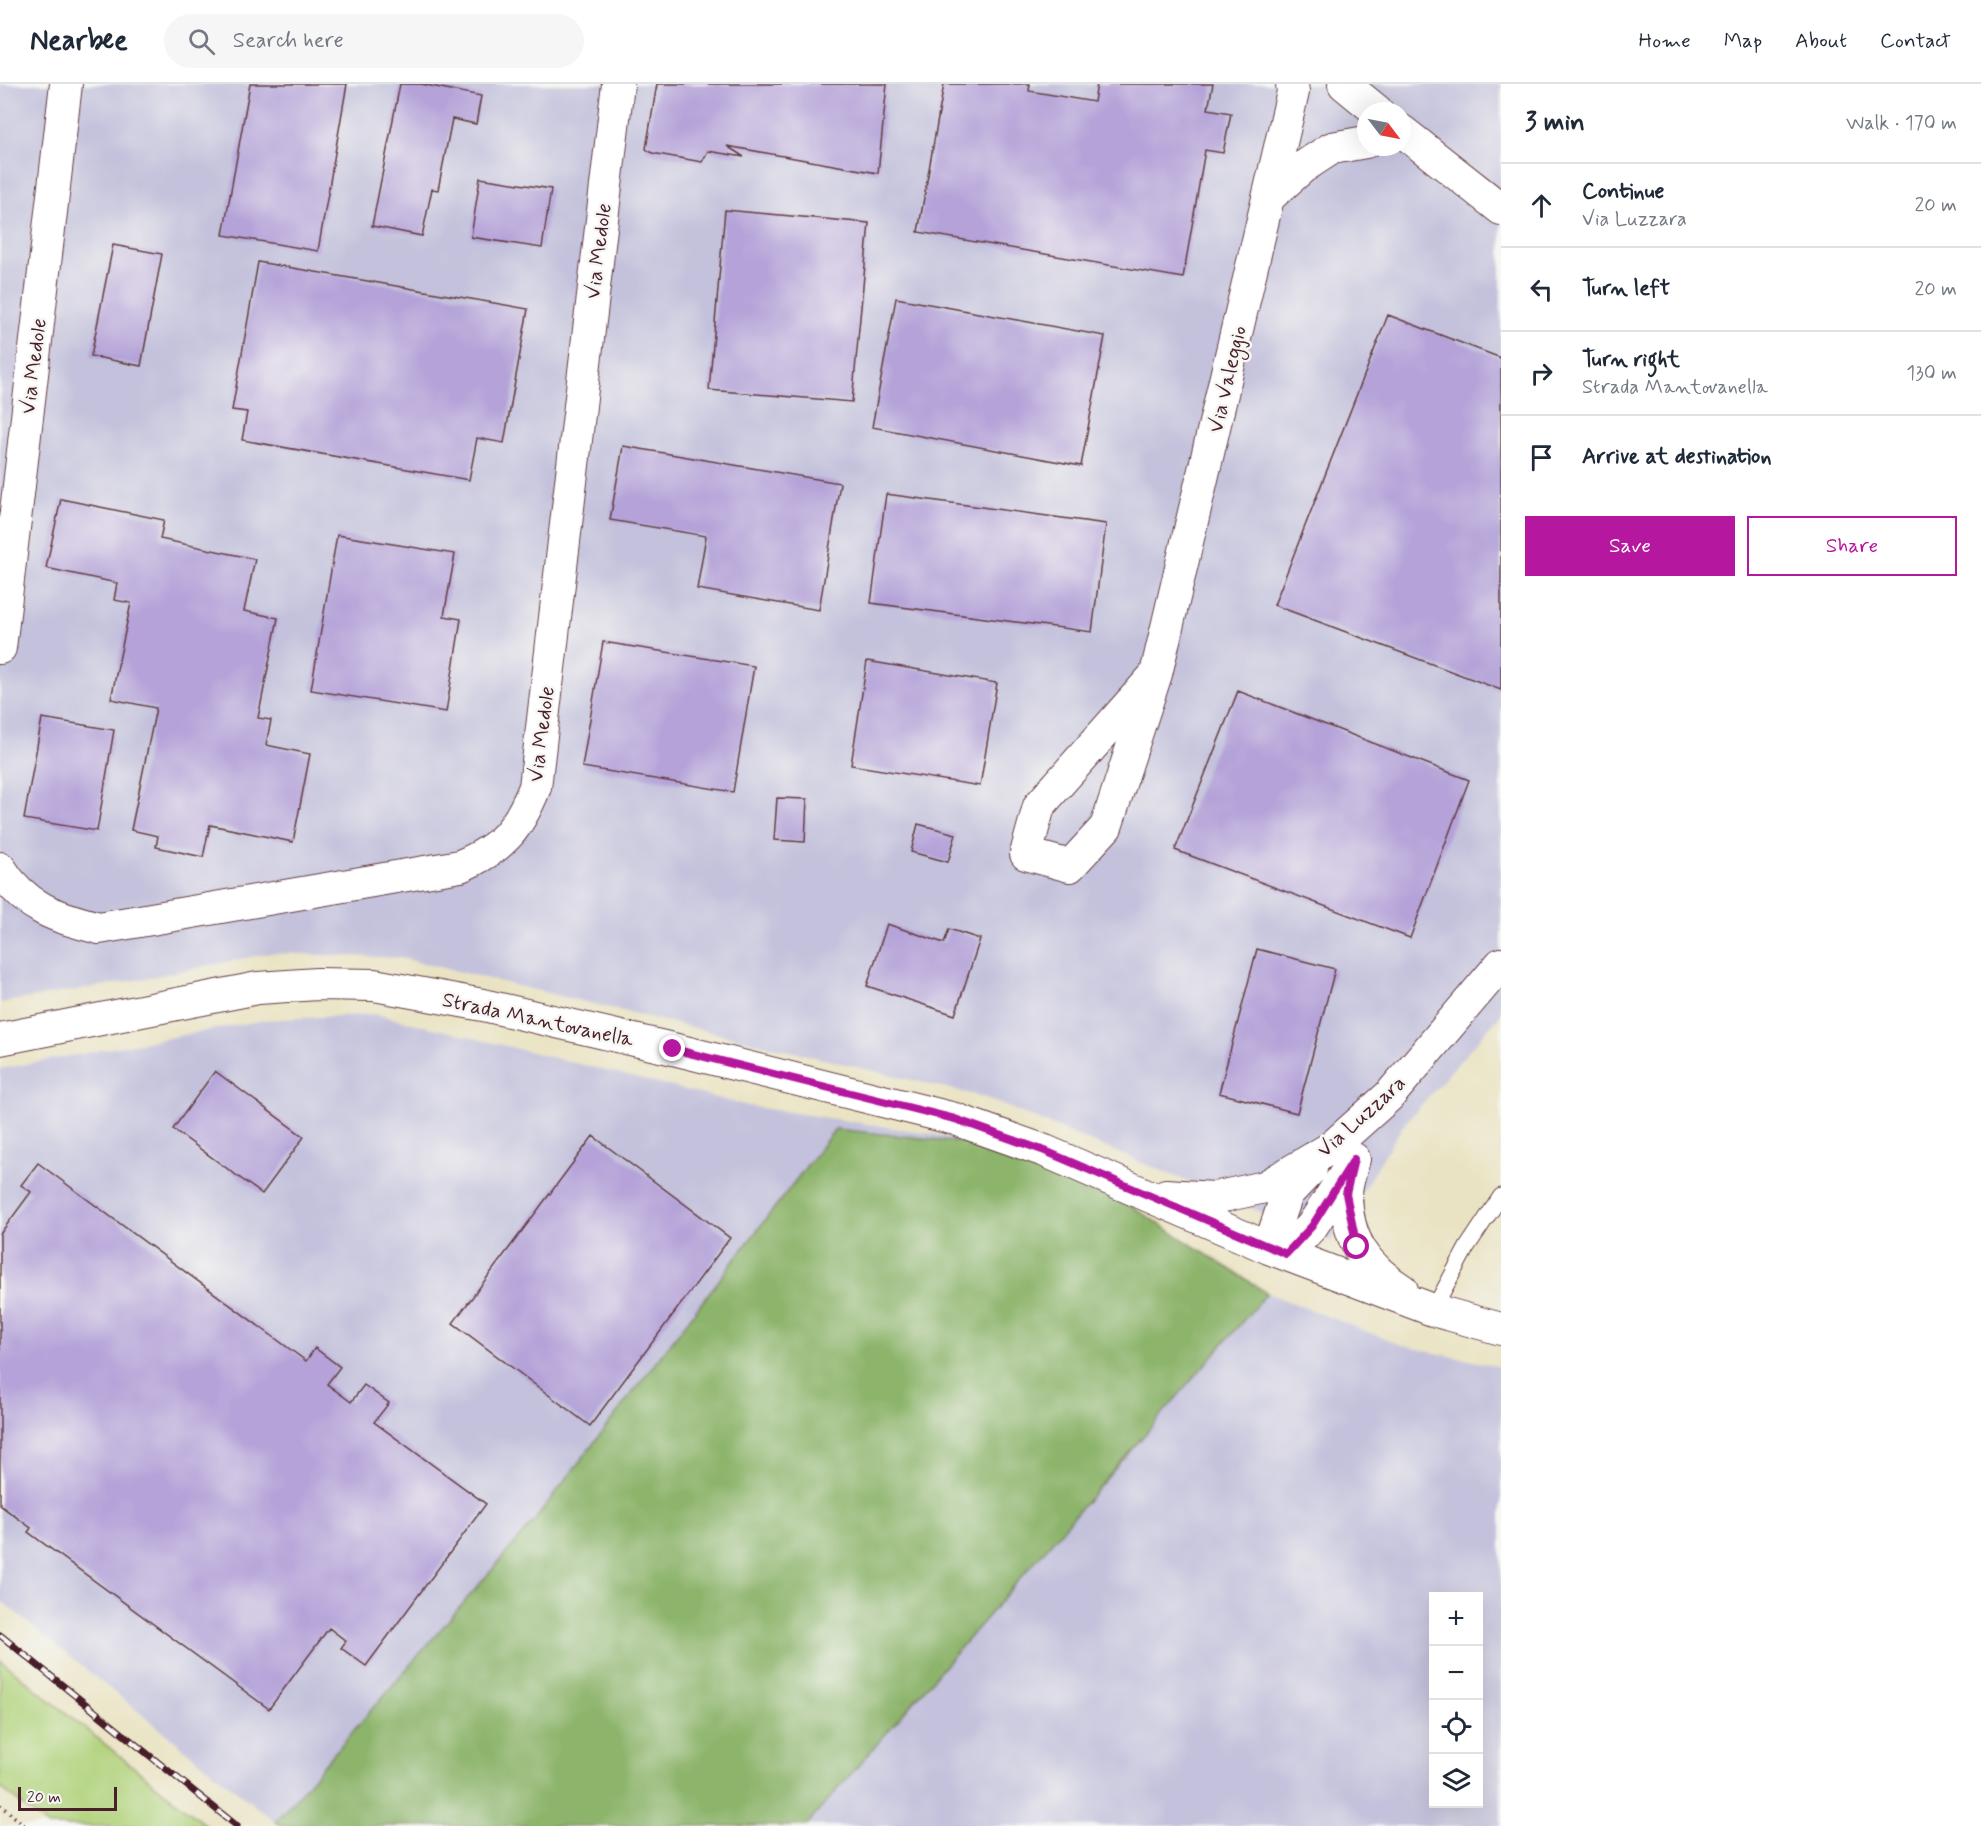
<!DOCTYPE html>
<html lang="en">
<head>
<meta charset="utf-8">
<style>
	:root { --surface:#fff; --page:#f6f6f7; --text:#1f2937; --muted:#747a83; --line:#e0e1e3; --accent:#b5179e }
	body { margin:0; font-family:Mynerve,sans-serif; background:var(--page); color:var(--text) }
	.controls { position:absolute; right:18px; bottom:18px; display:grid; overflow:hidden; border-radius:0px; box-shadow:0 6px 24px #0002 }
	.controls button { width:54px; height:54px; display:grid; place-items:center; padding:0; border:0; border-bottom:2px solid var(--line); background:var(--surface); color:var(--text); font:30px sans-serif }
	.compass { position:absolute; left:1357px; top:18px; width:54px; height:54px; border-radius:50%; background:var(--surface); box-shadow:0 6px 24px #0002; rotate:122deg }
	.scale { position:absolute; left:18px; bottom:15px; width:99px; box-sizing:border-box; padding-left:6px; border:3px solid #4a1f2b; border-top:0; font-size:16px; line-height:21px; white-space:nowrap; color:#4a1f2b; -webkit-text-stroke:4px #f6f6f2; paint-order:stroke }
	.stop { position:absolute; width:18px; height:18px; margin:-14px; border:4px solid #b5179e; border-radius:50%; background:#fff }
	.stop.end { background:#b5179e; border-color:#fff; box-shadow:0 2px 6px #0008 }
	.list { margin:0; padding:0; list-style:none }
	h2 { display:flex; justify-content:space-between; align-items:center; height:78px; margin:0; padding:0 24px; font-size:26px }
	h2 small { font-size:20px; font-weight:400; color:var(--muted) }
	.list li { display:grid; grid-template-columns:39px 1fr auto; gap:18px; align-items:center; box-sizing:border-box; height:84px; padding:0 24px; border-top:2px solid var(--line) }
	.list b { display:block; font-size:22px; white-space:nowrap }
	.list p { margin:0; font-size:20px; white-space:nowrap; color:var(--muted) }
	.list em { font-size:20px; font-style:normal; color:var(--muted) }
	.actions { display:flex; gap:12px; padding:18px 24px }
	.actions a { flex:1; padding:14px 0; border:2px solid var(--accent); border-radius:0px; text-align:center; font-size:21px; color:var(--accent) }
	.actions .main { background:var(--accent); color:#fff }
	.icon { flex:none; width:33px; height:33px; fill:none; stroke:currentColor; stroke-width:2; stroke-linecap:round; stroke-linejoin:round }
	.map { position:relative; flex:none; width:1501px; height:1742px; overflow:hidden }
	header { display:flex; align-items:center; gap:36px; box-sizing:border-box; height:84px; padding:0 30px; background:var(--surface); border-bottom:2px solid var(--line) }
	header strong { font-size:28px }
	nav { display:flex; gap:33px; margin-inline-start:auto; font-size:21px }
	.search { width:420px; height:54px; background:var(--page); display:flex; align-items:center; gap:15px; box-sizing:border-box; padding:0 21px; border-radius:33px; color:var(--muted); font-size:22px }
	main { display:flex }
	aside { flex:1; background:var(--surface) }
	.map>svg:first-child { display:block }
</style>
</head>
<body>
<header>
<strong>Nearbee</strong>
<div class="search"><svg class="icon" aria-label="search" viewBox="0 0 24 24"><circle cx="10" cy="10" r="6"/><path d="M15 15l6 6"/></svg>Search here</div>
<nav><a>Home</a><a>Map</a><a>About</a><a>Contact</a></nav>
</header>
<main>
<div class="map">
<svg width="1501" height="1742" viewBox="0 0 1501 1742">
	<rect width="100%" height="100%" fill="#f6f6f2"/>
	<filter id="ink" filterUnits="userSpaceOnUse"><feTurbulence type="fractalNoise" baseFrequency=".0167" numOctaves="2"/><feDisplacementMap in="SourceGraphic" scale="12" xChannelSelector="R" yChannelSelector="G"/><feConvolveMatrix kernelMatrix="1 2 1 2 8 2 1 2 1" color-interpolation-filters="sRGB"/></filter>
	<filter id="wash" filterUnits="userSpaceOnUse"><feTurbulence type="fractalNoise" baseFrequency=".008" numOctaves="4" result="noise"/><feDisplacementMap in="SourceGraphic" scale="24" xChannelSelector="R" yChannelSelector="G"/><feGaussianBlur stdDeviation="1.35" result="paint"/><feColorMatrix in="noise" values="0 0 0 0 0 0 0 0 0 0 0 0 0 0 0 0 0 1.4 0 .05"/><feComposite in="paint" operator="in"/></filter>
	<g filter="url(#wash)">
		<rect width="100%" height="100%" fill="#eae3c3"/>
		<path fill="#c3c1db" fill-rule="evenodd" d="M 0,0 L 1501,0 L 1501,930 L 1402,1043 L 1331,1157 L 983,1013 L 401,874 L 271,869 L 126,898 L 0,919 ZM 1366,27 L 1402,27 L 1402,63 L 1366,63 Z
			M 376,930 L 749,1022 L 1045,1067 L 534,1437 L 275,1738 L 0,1516 L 0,985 L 264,936 Z
			M 1267,1209 L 1404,1262 L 1501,1283 L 1501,1742 L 806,1742 ZM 1434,1512 L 1478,1512 L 1478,1720 L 1434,1720 Z"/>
		<path fill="#b0d27a" stroke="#7d7852" stroke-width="1.5" d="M 0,1576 L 207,1742 L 48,1742 L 0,1703 Z"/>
		<path fill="#8cb46a" stroke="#6b6a4a" stroke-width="1.5" d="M 835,1045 L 1045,1067 L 1267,1209 L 806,1742 L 282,1742 L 275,1738 L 534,1437 Z"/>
		<g id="blocks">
			<path fill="#b4a2d8" d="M 250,0 L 347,0 L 318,167 L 223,151 Z
				M 400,0 L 421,0 L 481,12 L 476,40 L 452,35 L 438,106 L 432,105 L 422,152 L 372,142 Z
				M 657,0 L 887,0 L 878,89 L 727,62 L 744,73 L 708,67 L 702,78 L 652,69 L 646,65 Z
				M 944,0 L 1030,0 L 1029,7 L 1094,18 L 1097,0 L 1213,0 L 1208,25 L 1231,29 L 1223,69 L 1205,66 L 1183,194 L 918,148 Z
				M 480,94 L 551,105 L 542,164 L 471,153 Z
				M 725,126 L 869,139 L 852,318 L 709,306 Z
				M 113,161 L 162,170 L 141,282 L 91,272 Z
				M 258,178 L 528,225 L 504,359 L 477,354 L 469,396 L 242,356 L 247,328 L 232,326 Z
				M 896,214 L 1105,252 L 1081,382 L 872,343 Z
				M 1388,231 L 1501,274 L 1501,606 L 1274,521 Z
				M 623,362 L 840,399 L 819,526 L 697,505 L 706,452 L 610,436 Z
				M 886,410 L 1106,440 L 1092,548 L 871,519 Z
				M 61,415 L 164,436 L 160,455 L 255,475 L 244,527 L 278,534 L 258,634 L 271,636 L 266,661 L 310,670 L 293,758 L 210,741 L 203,773 L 156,763 L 158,752 L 131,746 L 156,624 L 111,615 L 131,519 L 114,516 L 117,499 L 46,484 Z
				M 337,451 L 455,470 L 444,532 L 461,535 L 446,628 L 311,606 Z
				M 603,558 L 754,582 L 733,708 L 582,683 Z
				M 867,577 L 997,599 L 980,702 L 851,681 Z
				M 1238,607 L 1469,696 L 1410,854 L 1175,766 Z
				M 42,634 L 114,646 L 97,747 L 24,735 Z
				M 777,714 L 807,715 L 805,758 L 774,756 Z
				M 918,740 L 956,750 L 948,778 L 911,768 Z
				M 887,840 L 944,859 L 949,845 L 980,855 L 955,931 L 867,902 Z
				M 1257,865 L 1335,885 L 1297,1029 L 1219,1009 Z
				M 215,987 L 304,1053 L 262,1110 L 173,1045 Z
				M 593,1052 L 730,1154 L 590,1342 L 453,1239 Z
				M 38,1079 L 306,1277 L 315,1264 L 340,1283 L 327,1300 L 351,1318 L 364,1301 L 389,1319 L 374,1338 L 486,1420 L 366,1582 L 341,1564 L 346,1557 L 329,1544 L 269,1625 L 28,1448 L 31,1444 L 0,1421 L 0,1150 L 31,1108 L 21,1101 Z"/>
		</g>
	</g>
	<g filter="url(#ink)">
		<use href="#blocks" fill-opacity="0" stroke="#623c42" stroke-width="1.5"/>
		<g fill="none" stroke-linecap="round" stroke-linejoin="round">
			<defs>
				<path id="service" d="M 1433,1226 L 1467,1163 L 1501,1112"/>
				<path id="minor" d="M 1344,0 L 1377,27
					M 1402,47 L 1501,125
					M 1270,112 L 1303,83 L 1332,64 L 1366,58
					M 0,564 L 66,0
					M 1156,590 L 1039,722 L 1026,770 L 1070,782 L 1106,743 L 1156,590 L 1293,8 L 1292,0
					M 0,784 C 25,824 56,833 99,844 L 460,782 C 503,764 518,745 535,703 L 618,0
					M 0,955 L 258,904 L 317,900 L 374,901 L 483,921 L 673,965 L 955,1035 L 1045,1067 L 1269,1164 L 1433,1226 L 1501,1245
					M 1354,1075 C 1351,1086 1346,1100 1346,1111 C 1347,1156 1366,1183 1402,1206
					M 1166,1111 L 1214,1114 L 1265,1103 L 1332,1063 L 1389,1012 L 1501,880
					M 1269,1164 L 1287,1110 L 1311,1085
					M 1286,1170 L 1312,1142 L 1348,1086"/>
			</defs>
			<use href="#service" stroke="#623c42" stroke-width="17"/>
			<use href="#minor" stroke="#623c42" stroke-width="34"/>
			<path stroke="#623c42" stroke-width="4" stroke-dasharray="1.5 4.5" stroke-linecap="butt" d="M 0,1721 L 25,1742"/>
			<use href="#service" stroke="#fff" stroke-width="15"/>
			<use href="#minor" stroke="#fff" stroke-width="32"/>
			<defs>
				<path id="rail" d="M 0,1551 L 237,1742"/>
			</defs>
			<use href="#rail" stroke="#4a1f2b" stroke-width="7"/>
			<use href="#rail" stroke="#f6f6f2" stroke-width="4.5" stroke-dasharray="14" stroke-linecap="butt"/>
		</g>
	</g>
	<g fill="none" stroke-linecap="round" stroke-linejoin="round" filter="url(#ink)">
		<path stroke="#b5179e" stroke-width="8" d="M 673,965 L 955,1035 L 1045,1067 L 1286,1170 L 1312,1142 L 1354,1075 L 1346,1110 L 1357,1163"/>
	</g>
	<g text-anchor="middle" stroke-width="5" stroke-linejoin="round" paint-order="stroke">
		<g font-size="21" fill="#4a1f2b" stroke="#f6f6f2">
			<text transform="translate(598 167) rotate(-83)" y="7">Via Medole</text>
			<text transform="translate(33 282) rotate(-83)" y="7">Via Medole</text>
			<text transform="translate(1227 295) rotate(-77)" y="7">Via Valeggio</text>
			<text transform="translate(541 650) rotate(-83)" y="7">Via Medole</text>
			<text transform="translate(538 935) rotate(12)" y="7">Strada Mantovanella</text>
			<text transform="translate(1361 1032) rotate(-42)" y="7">Via Luzzara</text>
		</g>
	</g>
</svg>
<div class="controls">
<button>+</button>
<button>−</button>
<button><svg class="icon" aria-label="locate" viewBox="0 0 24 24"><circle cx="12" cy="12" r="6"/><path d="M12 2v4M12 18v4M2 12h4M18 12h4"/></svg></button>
<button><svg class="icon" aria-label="layers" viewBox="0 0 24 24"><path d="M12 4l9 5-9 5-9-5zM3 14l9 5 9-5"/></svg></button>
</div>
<svg class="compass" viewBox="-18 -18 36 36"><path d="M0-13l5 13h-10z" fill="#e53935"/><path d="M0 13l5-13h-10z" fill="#747a83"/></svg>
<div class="scale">20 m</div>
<div class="stop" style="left:1357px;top:1163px"></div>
<div class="stop end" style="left:673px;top:965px"></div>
</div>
<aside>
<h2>3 min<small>Walk · 170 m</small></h2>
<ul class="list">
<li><svg class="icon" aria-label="ahead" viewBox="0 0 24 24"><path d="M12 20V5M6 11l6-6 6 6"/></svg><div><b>Continue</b><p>Via Luzzara</p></div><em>20 m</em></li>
<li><svg class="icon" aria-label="left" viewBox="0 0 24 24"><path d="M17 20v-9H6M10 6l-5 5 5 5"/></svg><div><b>Turn left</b></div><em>20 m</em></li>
<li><svg class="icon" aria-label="right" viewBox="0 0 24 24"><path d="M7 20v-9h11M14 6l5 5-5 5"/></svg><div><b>Turn right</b><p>Strada Mantovanella</p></div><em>130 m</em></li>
<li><svg class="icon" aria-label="arrive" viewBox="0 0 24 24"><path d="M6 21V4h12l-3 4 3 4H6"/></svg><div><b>Arrive at destination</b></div></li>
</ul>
<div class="actions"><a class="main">Save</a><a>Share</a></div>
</aside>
</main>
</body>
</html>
